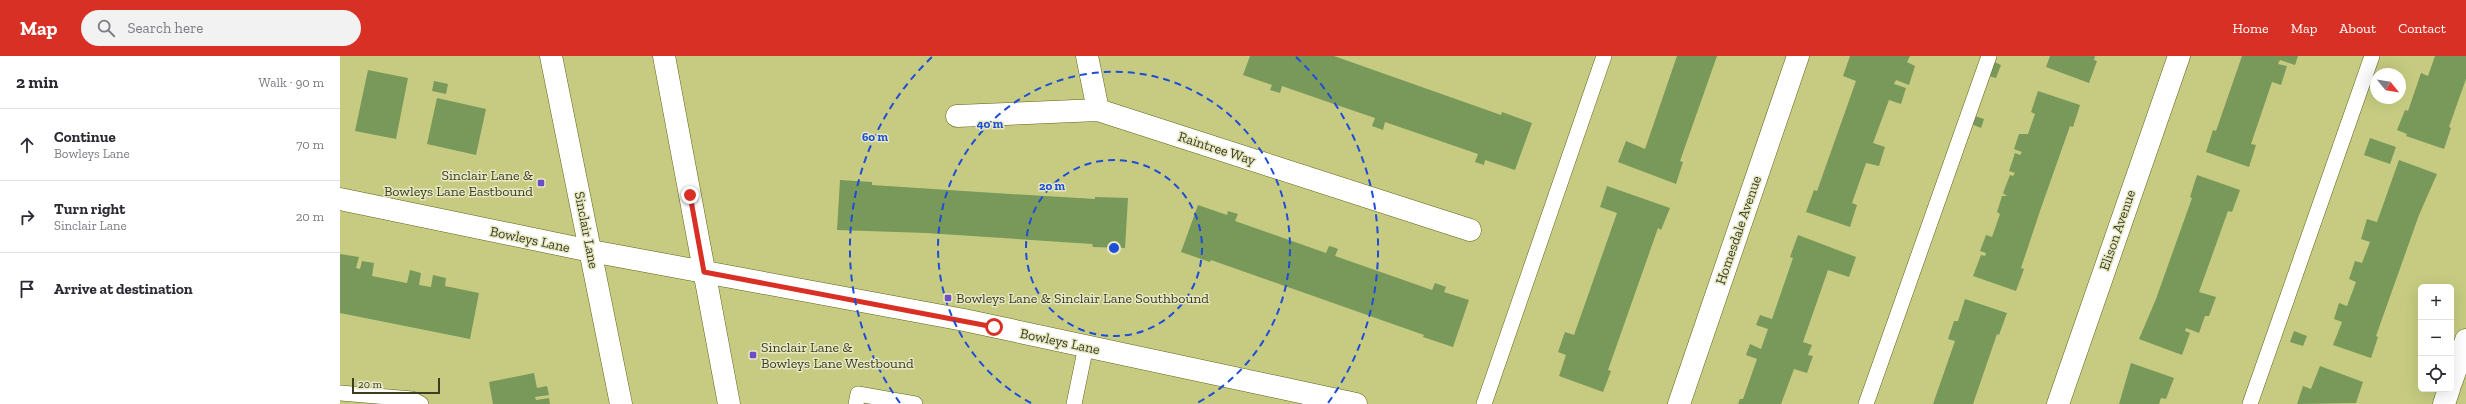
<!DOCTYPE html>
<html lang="en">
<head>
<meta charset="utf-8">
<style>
	:root { --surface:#fff; --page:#f2f2f3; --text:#2b2b33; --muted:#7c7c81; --line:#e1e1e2; --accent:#d93025 }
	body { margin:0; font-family:"Zilla Slab",serif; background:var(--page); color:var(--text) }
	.controls { position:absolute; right:12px; bottom:12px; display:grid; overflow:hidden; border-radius:6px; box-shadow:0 4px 16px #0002 }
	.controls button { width:36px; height:36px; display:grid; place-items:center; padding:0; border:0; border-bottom:1px solid var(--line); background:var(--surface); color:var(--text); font:20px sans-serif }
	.compass { position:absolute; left:2030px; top:12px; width:36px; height:36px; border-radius:50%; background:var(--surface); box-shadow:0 4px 16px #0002; rotate:120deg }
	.scale { position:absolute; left:12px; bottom:10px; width:88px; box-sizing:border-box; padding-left:4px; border:2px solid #3c3d1f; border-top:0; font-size:11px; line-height:14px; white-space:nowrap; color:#3c3d1f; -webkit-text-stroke:3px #e6e8c4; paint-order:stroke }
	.stop { position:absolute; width:12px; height:12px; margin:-9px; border:3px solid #d93025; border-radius:50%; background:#fff }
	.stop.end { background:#d93025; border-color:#fff; box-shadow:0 1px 4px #0008 }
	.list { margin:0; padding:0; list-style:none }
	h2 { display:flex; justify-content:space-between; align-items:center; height:52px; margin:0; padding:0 16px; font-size:17px }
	h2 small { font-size:13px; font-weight:400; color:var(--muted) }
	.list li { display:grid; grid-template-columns:26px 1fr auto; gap:12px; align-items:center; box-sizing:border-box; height:72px; padding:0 16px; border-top:1px solid var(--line) }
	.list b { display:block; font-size:15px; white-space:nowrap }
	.list p { margin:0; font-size:13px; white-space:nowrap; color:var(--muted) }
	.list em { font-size:13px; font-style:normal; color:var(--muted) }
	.icon { flex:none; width:22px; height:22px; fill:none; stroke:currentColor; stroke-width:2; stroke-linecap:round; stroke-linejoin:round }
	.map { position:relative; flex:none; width:2126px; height:348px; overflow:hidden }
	header { display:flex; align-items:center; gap:24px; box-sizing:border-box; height:56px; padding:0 20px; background:var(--accent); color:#fff }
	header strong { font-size:19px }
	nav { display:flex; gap:22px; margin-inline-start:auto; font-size:14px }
	.search { width:280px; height:36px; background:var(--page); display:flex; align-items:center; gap:10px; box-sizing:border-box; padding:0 14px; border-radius:22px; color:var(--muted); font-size:15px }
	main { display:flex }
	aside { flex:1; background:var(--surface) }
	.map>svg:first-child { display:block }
</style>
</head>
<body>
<header>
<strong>Map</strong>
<div class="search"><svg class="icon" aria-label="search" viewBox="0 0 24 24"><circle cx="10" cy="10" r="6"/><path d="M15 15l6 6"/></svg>Search here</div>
<nav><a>Home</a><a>Map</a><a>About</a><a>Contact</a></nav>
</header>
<main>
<aside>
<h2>2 min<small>Walk · 90 m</small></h2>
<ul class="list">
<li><svg class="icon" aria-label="ahead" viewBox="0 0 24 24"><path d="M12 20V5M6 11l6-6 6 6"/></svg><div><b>Continue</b><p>Bowleys Lane</p></div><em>70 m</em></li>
<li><svg class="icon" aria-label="right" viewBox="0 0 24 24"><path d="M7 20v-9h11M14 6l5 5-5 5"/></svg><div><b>Turn right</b><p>Sinclair Lane</p></div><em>20 m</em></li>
<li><svg class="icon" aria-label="arrive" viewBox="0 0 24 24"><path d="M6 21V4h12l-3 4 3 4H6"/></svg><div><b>Arrive at destination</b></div></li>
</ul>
</aside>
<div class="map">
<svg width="2126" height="348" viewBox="0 0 2126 348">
	<rect width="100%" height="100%" fill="#c6cb81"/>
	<path fill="#78995a" d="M 910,0 L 994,0 L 1161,59 L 1162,56 L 1192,67 L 1175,114 L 1145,104 L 1144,109 L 1135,106 L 1138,98 L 1045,66 L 1043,74 L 1032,70 L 1035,62 L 988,46 L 942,30 L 940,37 L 930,34 L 932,29 L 903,19 Z
		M 1337,0 L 1377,0 L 1340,105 L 1343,106 L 1336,128 L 1278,106 L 1286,85 L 1305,93 Z
		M 1510,0 L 1570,0 L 1567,6 L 1575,10 L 1569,29 L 1556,24 L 1554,28 L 1566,32 L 1561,48 L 1549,44 L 1533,87 L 1545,91 L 1539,110 L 1526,107 L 1512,147 L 1517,149 L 1510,171 L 1466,156 L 1474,134 L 1477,135 L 1516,25 L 1503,20 Z
		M 1710,0 L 1755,0 L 1754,4 L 1757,5 L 1749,27 L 1706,11 Z
		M 1902,0 L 1958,0 L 1955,9 L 1940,4 L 1938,8 L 1947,10 L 1941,29 L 1932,26 L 1911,88 L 1916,89 L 1909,111 L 1866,96 L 1873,74 L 1876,75 Z
		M 2095,0 L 2126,0 L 2126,23 L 2109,71 L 2111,72 L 2104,93 L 2066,80 L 2067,78 L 2057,74 L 2065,54 L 2068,55 L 2081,17 L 2088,20 Z
		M 1650,4 L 1661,9 L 1656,22 L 1645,19 Z
		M 28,14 L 68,22 L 56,83 L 15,75 Z
		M 94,25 L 108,28 L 106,38 L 92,35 Z
		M 1698,35 L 1740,49 L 1733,71 L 1730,70 L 1701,152 L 1681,212 L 1684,213 L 1676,235 L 1633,220 L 1641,199 L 1645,200 L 1646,197 L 1640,195 L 1646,179 L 1652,181 L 1660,158 L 1657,156 L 1662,140 L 1667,140 L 1663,137 L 1670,119 L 1673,120 L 1675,117 L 1669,115 L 1675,97 L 1680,99 L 1682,96 L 1674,93 L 1679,78 L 1688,78 L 1695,58 L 1691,56 Z
		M 97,42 L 146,53 L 136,99 L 87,88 Z
		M 1632,59 L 1644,63 L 1641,72 L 1629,67 Z
		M 2030,82 L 2056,91 L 2050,108 L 2024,99 Z
		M 2059,104 L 2097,118 L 2079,159 L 2036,280 L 2038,281 L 2031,302 L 1993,289 L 2002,266 L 1994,263 L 1999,247 L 2007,250 L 2016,226 L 2009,223 L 2015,205 L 2022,207 L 2030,186 L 2021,183 L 2027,163 L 2037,166 Z
		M 1857,119 L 1900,134 L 1892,156 L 1888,155 L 1859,236 L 1876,241 L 1869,260 L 1865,260 L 1859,277 L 1846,272 L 1845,275 L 1850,277 L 1842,299 L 1799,283 L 1816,243 L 1852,142 L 1850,141 Z
		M 500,124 L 532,126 L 532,129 L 670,138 L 755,143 L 755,141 L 788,142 L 785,192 L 753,191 L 752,188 L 586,177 L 497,174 Z
		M 1267,130 L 1330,152 L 1321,174 L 1318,172 L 1304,212 L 1268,314 L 1271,315 L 1263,336 L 1219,320 L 1226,299 L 1218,296 L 1225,276 L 1234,279 L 1277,157 L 1260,151 Z
		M 858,149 L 887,159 L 888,155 L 898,158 L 895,165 L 986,197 L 989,190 L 993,191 L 998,193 L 995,200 L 1092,234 L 1095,227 L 1106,231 L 1104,236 L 1129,244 L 1113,291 L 1083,281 L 1084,279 L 871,204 L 870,206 L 841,196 Z
		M 1458,179 L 1516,201 L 1509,221 L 1488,214 L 1463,286 L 1472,289 L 1468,299 L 1473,300 L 1467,317 L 1454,313 L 1441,348 L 1398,348 L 1400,343 L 1403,343 L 1417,303 L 1406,299 L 1410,288 L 1421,293 L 1428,273 L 1416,269 L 1420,259 L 1432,263 L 1453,202 L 1450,201 Z
		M 0,198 L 19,201 L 16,212 L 20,213 L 22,205 L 34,207 L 32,220 L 67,227 L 70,214 L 81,217 L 79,229 L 91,231 L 93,219 L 106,222 L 105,230 L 139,237 L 130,283 L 0,257 Z
		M 1625,243 L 1667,257 L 1659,279 L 1657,278 L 1633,348 L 1593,348 L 1615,285 L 1608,283 L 1614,265 L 1618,265 Z
		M 1954,275 L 1967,280 L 1963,290 L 1950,286 Z
		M 1791,307 L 1834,322 L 1826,343 L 1821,342 L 1819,348 L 1779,348 Z
		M 1980,310 L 2023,326 L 2016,347 L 1957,348 L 1963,330 L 1971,333 Z
		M 194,317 L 197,332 L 207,330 L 209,339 L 195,341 L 196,344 L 209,342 L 210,348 L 153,348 L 149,326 Z"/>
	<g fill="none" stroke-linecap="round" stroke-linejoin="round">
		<defs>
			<path id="service" d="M 0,337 L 72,343 L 81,348
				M 516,348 L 518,338 L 575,348
				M 734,348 L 746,290
				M 1144,348 L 1264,0
				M 1526,348 L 1649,0
				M 1910,348 L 2032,0"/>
			<path id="minor" d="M 747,0 L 758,54
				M 617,60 L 758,54 L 1130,174
				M 0,143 L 251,195 L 624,264 L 1016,348
				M 2111,327 L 2126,284
				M 1339,348 L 1458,0
				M 1718,348 L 1839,0
				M 2104,348 L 2109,333"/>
			<path id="secondary" d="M 211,0 L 281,348
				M 324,0 L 389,348"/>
		</defs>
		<use href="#service" stroke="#606215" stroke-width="16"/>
		<use href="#minor" stroke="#606215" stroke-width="23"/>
		<use href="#secondary" stroke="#606215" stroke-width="23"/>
		<use href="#service" stroke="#fff" stroke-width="15"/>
		<use href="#minor" stroke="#fff" stroke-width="22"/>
		<use href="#secondary" stroke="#fff" stroke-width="22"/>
	</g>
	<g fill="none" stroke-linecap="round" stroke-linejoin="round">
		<path stroke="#d93025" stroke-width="5" d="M 350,139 L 364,216 L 654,271"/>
	</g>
	<g fill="none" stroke="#1d4ed8" stroke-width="2" stroke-dasharray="7 5">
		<circle cx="774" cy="192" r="88"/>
		<path d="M691 347A176 176 0 1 1 857 347"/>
		<path d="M560 347A264 264 0 0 1 592 1M956 1A264 264 0 0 1 988 347"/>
	</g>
	<g fill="#6e4dc7" stroke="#e6e8c4" stroke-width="1.5">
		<rect x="197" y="123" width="8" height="8" rx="2"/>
		<rect x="604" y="238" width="8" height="8" rx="2"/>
		<rect x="409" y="295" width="8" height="8" rx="2"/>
	</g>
	<g text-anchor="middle" stroke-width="3" stroke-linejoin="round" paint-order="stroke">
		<g font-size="14" fill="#3c3d1f" stroke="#e6e8c4">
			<text transform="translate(877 92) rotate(18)" y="5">Raintree Way</text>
			<text transform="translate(247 174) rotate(79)" y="5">Sinclair Lane</text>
			<text transform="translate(1398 174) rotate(-71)" y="5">Homesdale Avenue</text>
			<text transform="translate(1777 174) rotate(-71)" y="5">Elison Avenue</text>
			<text transform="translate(190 183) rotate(12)" y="5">Bowleys Lane</text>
			<text transform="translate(720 285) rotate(12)" y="5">Bowleys Lane</text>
		</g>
		<g font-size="14" fill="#3c3d1f" stroke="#e6e8c4" text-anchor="start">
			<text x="193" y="124" text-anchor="end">Sinclair Lane &amp;<tspan x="193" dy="16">Bowleys Lane Eastbound</tspan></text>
			<text x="616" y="247">Bowleys Lane &amp; Sinclair Lane Southbound</text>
			<text x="421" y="296">Sinclair Lane &amp;<tspan x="421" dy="16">Bowleys Lane Westbound</tspan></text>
		</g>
	</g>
	<circle cx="774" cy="192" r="6" fill="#1d4ed8" stroke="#e6e8c4" stroke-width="2"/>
	<g font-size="12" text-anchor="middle" font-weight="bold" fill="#1d4ed8" stroke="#e6e8c4" stroke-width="3" stroke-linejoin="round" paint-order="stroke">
		<text x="650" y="72">40 m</text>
		<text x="535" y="85">60 m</text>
		<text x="712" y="134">20 m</text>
	</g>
</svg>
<div class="controls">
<button>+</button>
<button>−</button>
<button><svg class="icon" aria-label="locate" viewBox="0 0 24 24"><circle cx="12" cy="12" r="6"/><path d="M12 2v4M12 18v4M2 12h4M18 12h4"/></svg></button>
</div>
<svg class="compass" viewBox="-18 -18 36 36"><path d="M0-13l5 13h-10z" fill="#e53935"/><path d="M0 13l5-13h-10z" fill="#7c7c81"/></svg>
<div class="scale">20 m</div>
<div class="stop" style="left:654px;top:271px"></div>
<div class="stop end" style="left:350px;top:139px"></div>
</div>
</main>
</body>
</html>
